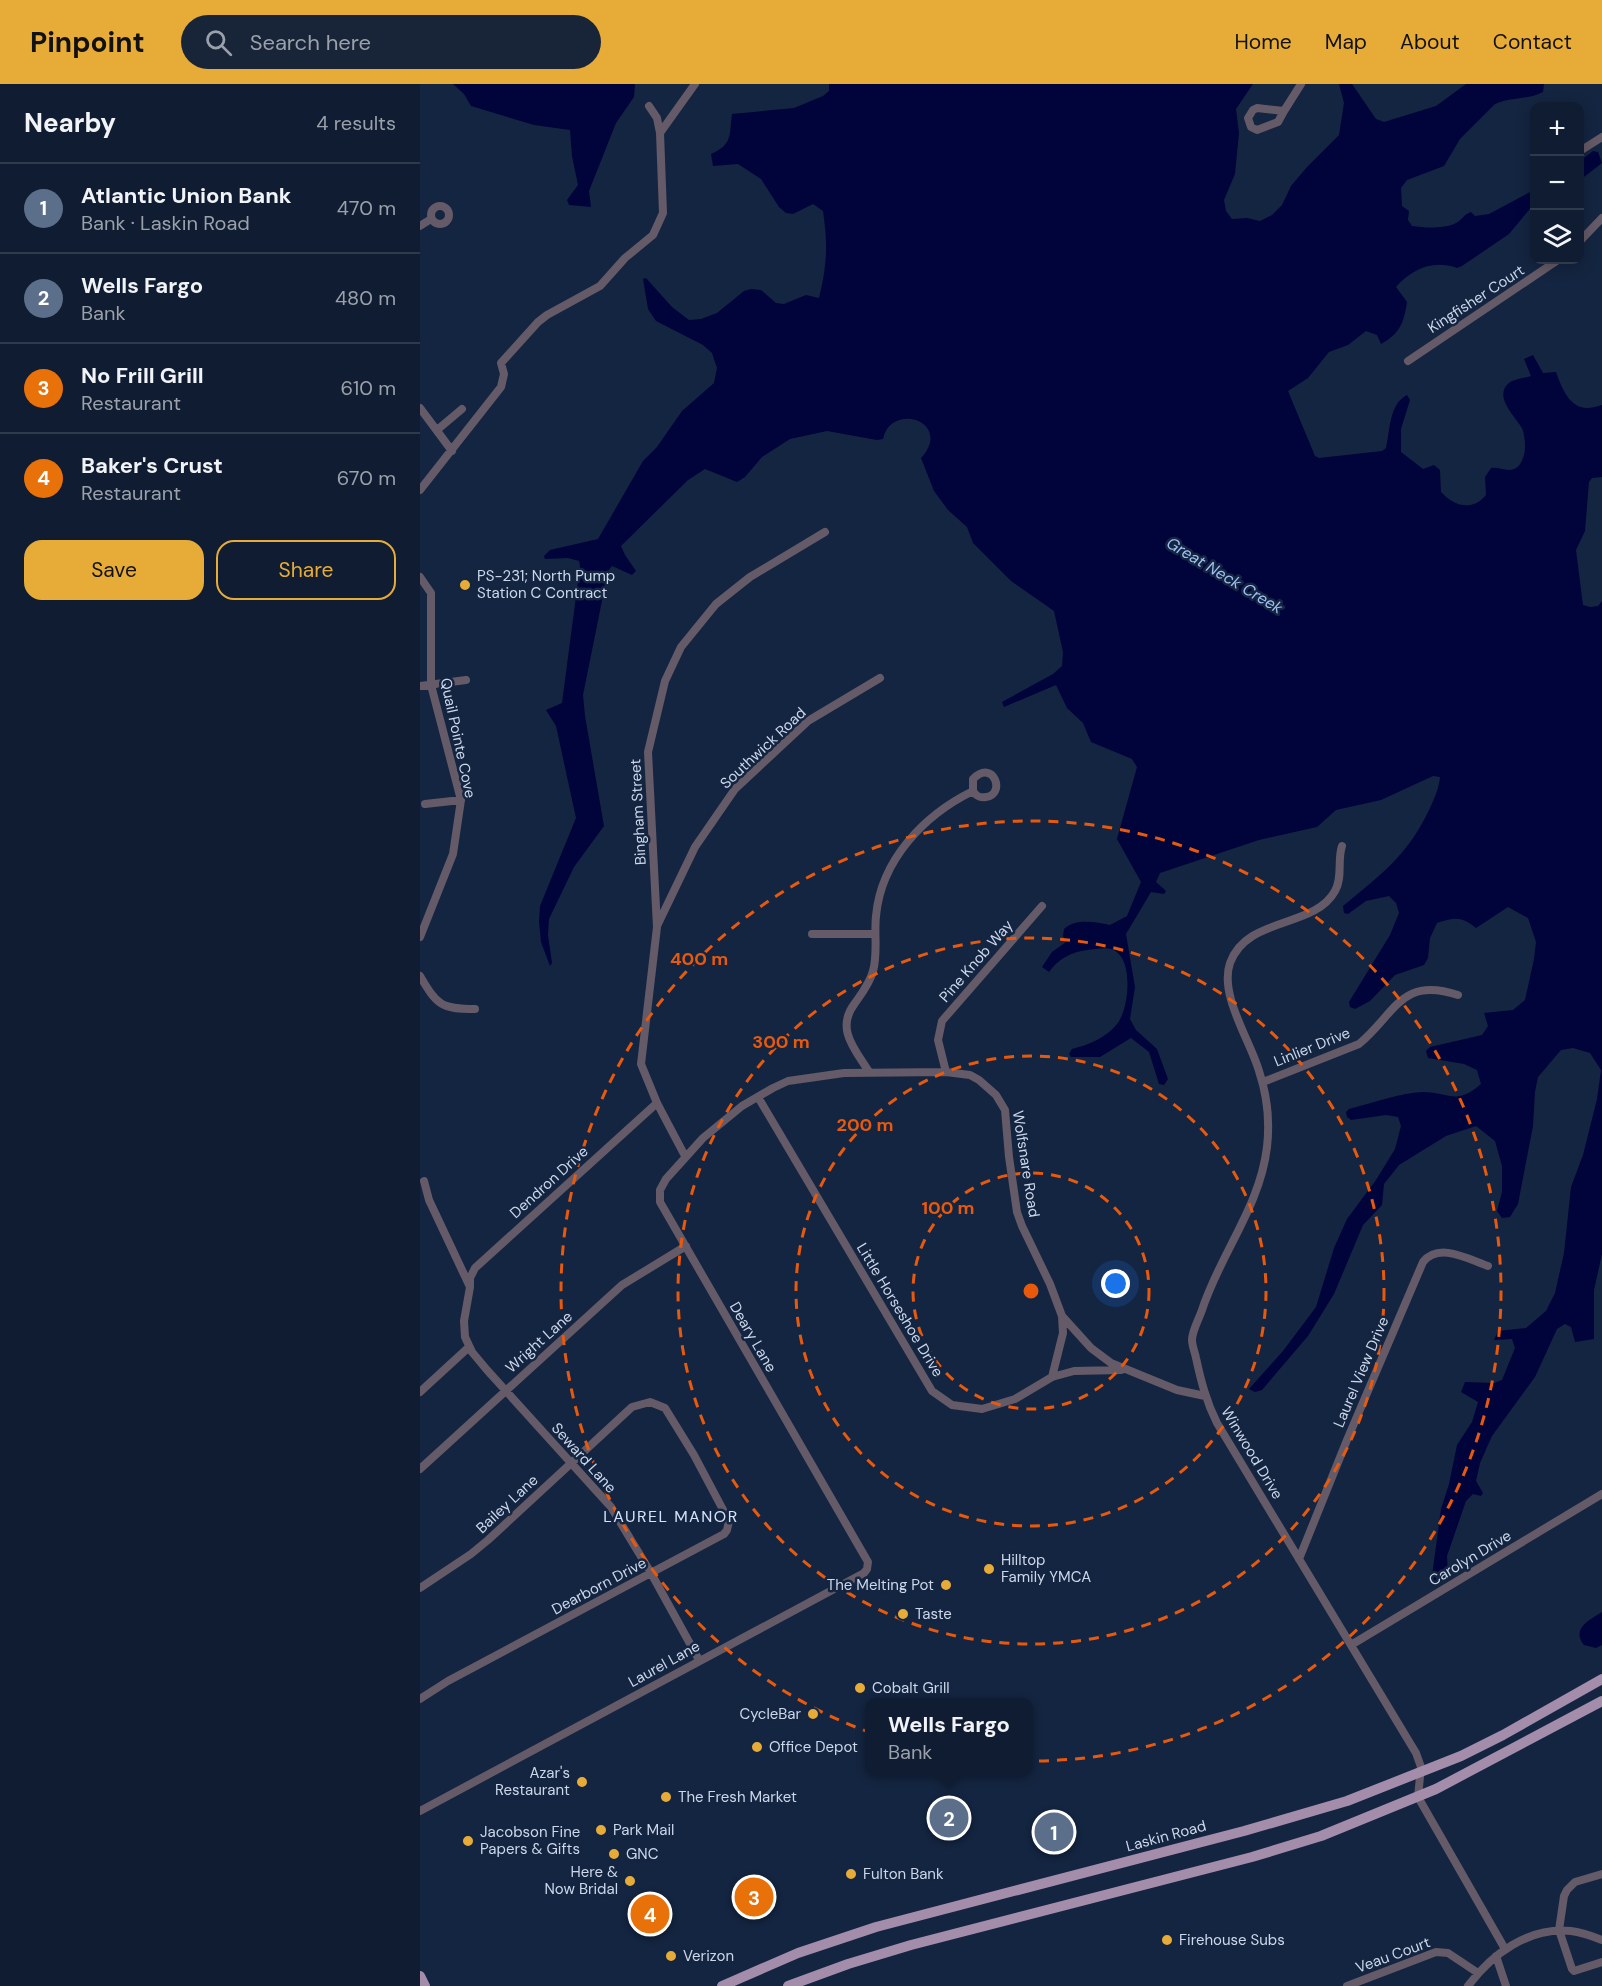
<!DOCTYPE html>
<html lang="en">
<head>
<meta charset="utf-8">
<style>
	:root { --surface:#0f1c31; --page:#182539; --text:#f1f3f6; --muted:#9ba1ab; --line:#2f3a4d; --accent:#e7ac37 }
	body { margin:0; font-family:"DM Sans",sans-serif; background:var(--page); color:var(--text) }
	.controls { position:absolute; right:18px; top:18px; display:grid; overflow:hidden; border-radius:12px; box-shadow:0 3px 15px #0003 }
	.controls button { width:54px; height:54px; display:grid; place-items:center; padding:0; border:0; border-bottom:2px solid var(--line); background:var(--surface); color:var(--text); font:30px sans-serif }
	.you { position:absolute; left:696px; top:1200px; width:21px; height:21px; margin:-15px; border:4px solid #fff; border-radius:50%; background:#1a73e8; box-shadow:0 0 0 9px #1a73e833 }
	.badge { display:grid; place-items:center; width:39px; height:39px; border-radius:50%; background:var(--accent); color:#fff; font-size:20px; font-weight:700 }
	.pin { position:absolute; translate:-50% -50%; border:3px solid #fff; box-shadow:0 2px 6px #0006 }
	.popup { position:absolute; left:445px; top:1614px; width:168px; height:78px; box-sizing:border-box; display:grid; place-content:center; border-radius:12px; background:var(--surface); filter:drop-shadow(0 2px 4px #0005); font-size:20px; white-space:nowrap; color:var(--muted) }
	.popup b { font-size:22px; color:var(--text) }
	.popup::after { content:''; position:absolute; left:50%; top:100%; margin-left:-12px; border:12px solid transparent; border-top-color:var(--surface) }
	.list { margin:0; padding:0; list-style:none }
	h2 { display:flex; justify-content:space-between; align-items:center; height:78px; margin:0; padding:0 24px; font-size:26px }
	h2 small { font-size:20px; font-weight:400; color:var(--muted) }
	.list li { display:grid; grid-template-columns:39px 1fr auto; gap:18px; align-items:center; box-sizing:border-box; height:90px; padding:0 24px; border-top:2px solid var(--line) }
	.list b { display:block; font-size:22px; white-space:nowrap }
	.list p { margin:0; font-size:20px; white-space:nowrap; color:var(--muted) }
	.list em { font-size:20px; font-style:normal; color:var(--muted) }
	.actions { display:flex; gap:12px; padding:18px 24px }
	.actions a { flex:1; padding:14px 0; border:2px solid var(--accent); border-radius:18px; text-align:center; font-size:21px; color:var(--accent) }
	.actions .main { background:var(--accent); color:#111 }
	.icon { flex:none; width:33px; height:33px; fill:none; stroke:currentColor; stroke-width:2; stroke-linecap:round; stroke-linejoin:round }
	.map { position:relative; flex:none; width:1182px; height:1902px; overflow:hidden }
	header { display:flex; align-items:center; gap:36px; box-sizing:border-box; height:84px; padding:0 30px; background:var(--accent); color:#111 }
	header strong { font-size:28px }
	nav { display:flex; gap:33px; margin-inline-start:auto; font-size:21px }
	.search { width:420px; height:54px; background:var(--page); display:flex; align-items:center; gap:15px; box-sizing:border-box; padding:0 21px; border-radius:33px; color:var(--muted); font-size:22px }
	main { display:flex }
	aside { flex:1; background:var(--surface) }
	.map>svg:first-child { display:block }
</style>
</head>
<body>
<header>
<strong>Pinpoint</strong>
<div class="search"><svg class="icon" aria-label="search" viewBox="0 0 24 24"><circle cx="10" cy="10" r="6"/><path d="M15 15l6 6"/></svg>Search here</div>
<nav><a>Home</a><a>Map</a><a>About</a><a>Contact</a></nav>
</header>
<main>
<aside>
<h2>Nearby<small>4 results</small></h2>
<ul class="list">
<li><span class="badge" style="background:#5c6f8a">1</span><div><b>Atlantic Union Bank</b><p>Bank · Laskin Road</p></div><em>470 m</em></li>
<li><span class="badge" style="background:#5c6f8a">2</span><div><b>Wells Fargo</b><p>Bank</p></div><em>480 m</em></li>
<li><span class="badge" style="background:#e8710a">3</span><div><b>No Frill Grill</b><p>Restaurant</p></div><em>610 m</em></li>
<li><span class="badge" style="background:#e8710a">4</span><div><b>Baker's Crust</b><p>Restaurant</p></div><em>670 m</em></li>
</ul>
<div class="actions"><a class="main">Save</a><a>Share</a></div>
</aside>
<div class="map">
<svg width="1182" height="1902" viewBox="0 0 1182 1902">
	<rect width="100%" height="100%" fill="#142541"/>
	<path fill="#00043b" d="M 33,0 L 215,0 L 214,13 L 196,39 L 169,107 L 171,123 L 149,121 L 147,116 L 158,101 L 152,72 L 150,46 L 114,41 L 51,22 L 44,10 Z
		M 409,0 L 833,0 L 816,25 L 819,49 L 815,90 L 804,116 L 806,127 L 812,135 L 827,134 L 840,137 L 852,131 L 862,121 L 871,102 L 887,83 L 919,51 L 924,19 L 919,0 L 932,0 L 956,35 L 964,38 L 1016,22 L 1046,0 L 1124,0 L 1123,8 C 1108,16 1091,13 1075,20 L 1040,55 L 1024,82 L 987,96 L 981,104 L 982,122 L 989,127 L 988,136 L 992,142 C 1005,144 1024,145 1036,139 C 1042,136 1044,130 1051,128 L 1055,132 L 1069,130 L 1114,106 L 1114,120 L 1089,150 L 1042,182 L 1037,184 C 1014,175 991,185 976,203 L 987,218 C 984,238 980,250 961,260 L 957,251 L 946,247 L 928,261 L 909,268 L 888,294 L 868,307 L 895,372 L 899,374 L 962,367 L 966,364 C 970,347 969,320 987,311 L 990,316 L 981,345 L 981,368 L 1003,385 L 1014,381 L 1020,386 L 1021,408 C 1034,422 1052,428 1066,411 L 1065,393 L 1071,384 C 1079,383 1087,388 1094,385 C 1100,383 1102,377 1104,371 C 1106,364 1105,351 1102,344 C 1095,332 1073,312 1089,299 C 1094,295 1105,294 1111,292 L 1104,275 L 1113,271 L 1123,289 L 1136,288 C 1141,302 1149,324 1167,324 C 1172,324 1178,322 1182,321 L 1182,393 L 1172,394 L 1169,398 L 1165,447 L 1156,466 L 1163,521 L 1170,523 L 1178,522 L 1182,517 L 1182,1170 L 1174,1206 L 1174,1255 L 1155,1258 L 1151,1243 L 1145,1240 L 1137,1245 L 1115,1293 L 1072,1352 L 1060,1379 L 1056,1397 L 1063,1409 L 1061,1412 L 1053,1410 L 1046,1417 L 1027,1472 L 1028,1490 L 1011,1499 L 1021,1425 L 1029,1400 L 1037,1361 L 1052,1338 L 1058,1318 L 1041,1308 L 1045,1298 L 1074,1299 L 1082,1296 L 1095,1264 L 1092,1255 L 1074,1256 L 1078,1247 L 1106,1244 L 1126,1227 L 1135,1209 L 1144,1169 L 1151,1103 L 1163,1071 L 1177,1015 L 1181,986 L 1170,969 L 1153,964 L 1141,966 L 1118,993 L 1115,1008 L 1113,1042 L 1098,1120 L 1090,1133 L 1082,1134 L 1077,1127 L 1082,1108 L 1082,1082 L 1075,1057 L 1056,1042 L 1026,1052 L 979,1081 L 964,1100 L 962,1121 L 943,1141 L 914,1210 L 888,1252 L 842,1306 L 835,1308 L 829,1305 L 863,1267 L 896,1223 L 914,1164 L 927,1135 L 956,1096 L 975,1065 L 981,1042 L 978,1033 L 966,1031 L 931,1036 L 927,1033 L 926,1028 L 929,1025 C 953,1019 979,1009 1003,1008 C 1029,1008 1036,1022 1061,1000 L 1057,986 L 1044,980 L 1008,974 L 1006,967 L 1010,963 L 1062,951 L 1068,942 L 1064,929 L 1093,926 L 1105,916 L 1114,875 L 1116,858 L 1108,834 L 1088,823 L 1056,844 C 1042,832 1034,833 1017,839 L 1010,854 L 1008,874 L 1004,881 L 975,891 L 950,917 L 935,925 L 930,923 L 929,918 L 970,851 L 979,829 L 976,819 L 969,812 L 946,817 L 928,830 L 924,829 L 923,822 C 962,790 988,771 1010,724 C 1015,713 1019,704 1020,693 L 1013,692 L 961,716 L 916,726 L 897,743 L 839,756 L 740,789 L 736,798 L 746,807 L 744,810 L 731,808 L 706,850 L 715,903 L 710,935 L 716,946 L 737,965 L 748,995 L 744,1001 L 739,1000 L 729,968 L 711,954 L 680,973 L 651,973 L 649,970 L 652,965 C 668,961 686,954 697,940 C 709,926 715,872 691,865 C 685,863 674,865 668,866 C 652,867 637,876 629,888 L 622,883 L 632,868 L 646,858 L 643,852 L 644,845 C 656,834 675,838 690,841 L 707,832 L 721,798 L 697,755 L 717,683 L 712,675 L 671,658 L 663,639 L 647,624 L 636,601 L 584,623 L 582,618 L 633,590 L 642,582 L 643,568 L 634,527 L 591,497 L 553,459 L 547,443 L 528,426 L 514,407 L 501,374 C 534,338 471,317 463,355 L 457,356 L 407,347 L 370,355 L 342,373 L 325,393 L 317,398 L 285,385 L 268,396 L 201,462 L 205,471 L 216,487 L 212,491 L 192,482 L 188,487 L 163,611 L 165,632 L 184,742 L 154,783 L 129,835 L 128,851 L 132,879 L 130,882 L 121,858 L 119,838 L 120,822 L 156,734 L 136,642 L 126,626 L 142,619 L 160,482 L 159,477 L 148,474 L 125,475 L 124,472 L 130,466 L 178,455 L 223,377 L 237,363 L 262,327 L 294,299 L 297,284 L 292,269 L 283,261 L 236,237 L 228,225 L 223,195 L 226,194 L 252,223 L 269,236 L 281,235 L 297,229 L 324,207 L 331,205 L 341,206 L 356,219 L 364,220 L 386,211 L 399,214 C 407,181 408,161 403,127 L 393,120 L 373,130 L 366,129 L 359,123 L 341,95 L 318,80 L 293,82 L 291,70 C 313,60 309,52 312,30 L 374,24 L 403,12 L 409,7 Z
		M 1173,67 L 1178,68 L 1182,79 L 1160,96 L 1160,77 Z
		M 1182,1528 L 1182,1561 L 1176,1564 L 1164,1561 C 1151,1545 1169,1536 1182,1528 Z"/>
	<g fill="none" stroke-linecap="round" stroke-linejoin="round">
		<path stroke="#655a67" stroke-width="8" d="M 229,22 L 237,34 L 240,49
			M 837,24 L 864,27 L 858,38 L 837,46 L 831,43 L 828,34 L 833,26 Z
			M 864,27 L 881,0
			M 1160,67 L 1182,53
			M11 131a9 9 0 1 1 18 0a9 9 0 1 1-18 0Z
			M 0,142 L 11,135
			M 1160,157 L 1182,134
			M 988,277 L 1138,176
			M 0,324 L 32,367
			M 17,346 L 42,325
			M 0,406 L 81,303 L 84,290 L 81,279 L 118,238 L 127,231 L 180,202 L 205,174 L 233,151 L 243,129 L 240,49 L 275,0
			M 0,493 L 11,509 L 11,601 L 41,716 L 33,770 L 0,853
			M 0,602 L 46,596
			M 5,720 L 41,716
			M 922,762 C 917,777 923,793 915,807 C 894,845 827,832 810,879 C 799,911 830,956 839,987 C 847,1011 850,1037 847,1063 C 840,1123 800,1170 782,1226 C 779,1235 772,1247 772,1256 C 772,1262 775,1268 776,1274 C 781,1297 786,1317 797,1339 L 996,1669 L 1001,1683 L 998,1713 L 1085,1865
			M 237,842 L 275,763 L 315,705 L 388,637 L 460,594
			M 392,850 L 455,850
			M 0,892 C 17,921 21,925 55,925
			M 449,988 C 435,965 415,945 435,919 C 442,909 450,899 453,887 C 458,870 454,850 456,832 C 461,776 504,731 553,707 L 553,695 C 574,674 586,711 566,713 C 559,714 556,712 553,707
			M 526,988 L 518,956 L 522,937 L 622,822
			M 843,998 L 939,960 C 976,929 981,892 1038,911
			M 338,1013 L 512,1307 L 532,1321 L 562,1325 L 595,1315 L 632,1293 L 654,1287 L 701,1286
			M 265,1072 L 237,1019 L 221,980 L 237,843 L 228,668 L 245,597 L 261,563 L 296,520 L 330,493 L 405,448
			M 4,1097 L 9,1116 L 50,1203 L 44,1237 L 45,1253 L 52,1268 L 67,1286 L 191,1423 L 231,1489 L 279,1576
			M 50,1201 L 50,1194 L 55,1184 L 237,1019
			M 632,1293 L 643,1249 L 642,1232
			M 0,1308 L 49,1263
			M 0,1385 L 202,1201 L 266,1162
			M 879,1475 L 927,1356 L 1003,1178 C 1019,1158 1048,1175 1068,1182
			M 0,1504 L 51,1470 L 68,1456 L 212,1323 L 230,1318 L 245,1324 L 274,1371 L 309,1437 L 307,1446 L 304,1450 L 28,1597 L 0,1615
			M 931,1561 L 1182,1410
			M 0,1727 L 444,1489 L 447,1485 L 448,1478 L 240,1118 L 240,1106 L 246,1095 L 283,1054 L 322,1022 L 353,1004 L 368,997 L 424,989 L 526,988 L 550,991 L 559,996 L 576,1011 L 585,1026 L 589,1073 L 597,1128 L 602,1142 L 630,1200 L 642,1232 L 671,1264 L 691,1279 L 757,1306 L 785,1312
			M 1182,1790 L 1155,1798 L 1147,1806 L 1144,1812 L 1139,1846 L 1152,1885 L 1154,1887 L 1182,1878
			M 1076,1872 L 1086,1902
			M 927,1902 L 1016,1868 L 1028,1869 L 1058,1889
			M 1048,1902 C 1072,1870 1108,1843 1151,1847 C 1162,1848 1172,1852 1182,1856"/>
		<path stroke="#a48daa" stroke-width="10" d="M 0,1892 L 5,1902
			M 302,1902 L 378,1869 L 456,1843 L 824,1747 L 927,1717 L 1041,1672 L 1083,1651 L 1182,1595
			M 368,1902 L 428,1880 L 491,1861 L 832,1773 L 901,1752 L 1016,1705 L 1182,1617"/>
	</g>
	<g fill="none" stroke="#e8590c" stroke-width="3" stroke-dasharray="10 8">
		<circle cx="611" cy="1207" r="118"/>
		<circle cx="611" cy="1207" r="235"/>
		<circle cx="611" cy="1207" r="353"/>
		<circle cx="611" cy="1207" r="470"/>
	</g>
	<g fill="#e7ac37" stroke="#142541" stroke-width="2">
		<circle cx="45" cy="501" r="6"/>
		<circle cx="569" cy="1485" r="6"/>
		<circle cx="526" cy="1501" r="6"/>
		<circle cx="483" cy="1530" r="6"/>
		<circle cx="440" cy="1604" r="6"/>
		<circle cx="393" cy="1630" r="6"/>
		<circle cx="337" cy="1663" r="6"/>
		<circle cx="162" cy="1698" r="6"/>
		<circle cx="246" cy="1713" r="6"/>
		<circle cx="181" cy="1746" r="6"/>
		<circle cx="48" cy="1757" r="6"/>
		<circle cx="194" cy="1770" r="6"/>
		<circle cx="431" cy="1790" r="6"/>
		<circle cx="210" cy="1797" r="6"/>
		<circle cx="747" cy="1856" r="6"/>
		<circle cx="251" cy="1872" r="6"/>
	</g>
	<g text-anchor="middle" stroke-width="5" stroke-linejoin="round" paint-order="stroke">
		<g font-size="15" fill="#ccd7ea" stroke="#142541">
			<text transform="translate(1056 215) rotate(-33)" y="5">Kingfisher Court</text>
			<text transform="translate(38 654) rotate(78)" y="5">Quail Pointe Cove</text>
			<text transform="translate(343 664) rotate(-43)" y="5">Southwick Road</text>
			<text transform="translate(218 728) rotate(-93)" y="5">Bingham Street</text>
			<text transform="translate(556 877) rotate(-49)" y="5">Pine Knob Way</text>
			<text transform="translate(892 963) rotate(-22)" y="5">Linlier Drive</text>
			<text transform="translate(606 1080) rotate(81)" y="5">Wolfsnare Road</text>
			<text transform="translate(129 1098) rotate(-42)" y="5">Dendron Drive</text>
			<text transform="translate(480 1226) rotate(59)" y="5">Little Horseshoe Drive</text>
			<text transform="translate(333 1253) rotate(60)" y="5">Deary Lane</text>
			<text transform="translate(119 1258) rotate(-42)" y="5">Wright Lane</text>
			<text transform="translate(941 1288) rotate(-67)" y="5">Laurel View Drive</text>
			<text transform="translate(832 1369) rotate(59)" y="5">Winwood Drive</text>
			<text transform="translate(164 1374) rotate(48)" y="5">Seward Lane</text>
			<text transform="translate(87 1420) rotate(-43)" y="5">Bailey Lane</text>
			<text transform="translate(1050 1474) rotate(-31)" y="5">Carolyn Drive</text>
			<text transform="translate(179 1502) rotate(-28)" y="5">Dearborn Drive</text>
			<text transform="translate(244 1580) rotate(-29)" y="5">Laurel Lane</text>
			<text transform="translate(746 1752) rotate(-15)" y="5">Laskin Road</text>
			<text transform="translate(973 1871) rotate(-20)" y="5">Veau Court</text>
		</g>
		<g font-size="15" fill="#ccd7ea" stroke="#142541" text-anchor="start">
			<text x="57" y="497">PS-231; North Pump<tspan x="57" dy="17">Station C Contract</tspan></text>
			<text x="581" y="1481">Hilltop<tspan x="581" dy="17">Family YMCA</tspan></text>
			<text x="514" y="1506" text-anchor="end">The Melting Pot</text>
			<text x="495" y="1535">Taste</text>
			<text x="452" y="1609">Cobalt Grill</text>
			<text x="381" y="1635" text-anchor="end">CycleBar</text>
			<text x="349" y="1668">Office Depot</text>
			<text x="150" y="1694" text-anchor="end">Azar's<tspan x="150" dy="17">Restaurant</tspan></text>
			<text x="258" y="1718">The Fresh Market</text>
			<text x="193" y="1751">Park Mail</text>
			<text x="60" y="1753">Jacobson Fine<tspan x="60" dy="17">Papers &amp; Gifts</tspan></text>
			<text x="206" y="1775">GNC</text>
			<text x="198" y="1793" text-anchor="end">Here &amp;<tspan x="198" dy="17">Now Bridal</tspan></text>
			<text x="443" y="1795">Fulton Bank</text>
			<text x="759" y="1861">Firehouse Subs</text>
			<text x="263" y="1877">Verizon</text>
		</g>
		<g font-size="16" font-style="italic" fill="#a1c1f4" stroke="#142541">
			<text transform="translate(805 491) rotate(31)" y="6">Great Neck Creek</text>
		</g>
		<g font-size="16" letter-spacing="1.5" fill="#d5e3fa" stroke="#142541">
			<text x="251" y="1438">LAUREL MANOR</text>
		</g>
	</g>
	<circle cx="611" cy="1207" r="9" fill="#e8590c" stroke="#142541" stroke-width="3"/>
	<g font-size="18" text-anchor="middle" font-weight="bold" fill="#e8590c" stroke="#142541" stroke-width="5" stroke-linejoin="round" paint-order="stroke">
		<text x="279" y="881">400 m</text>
		<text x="361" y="964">300 m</text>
		<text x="445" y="1047">200 m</text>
		<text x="528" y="1130">100 m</text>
	</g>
</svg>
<div class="controls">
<button>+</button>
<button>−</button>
<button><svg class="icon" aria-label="layers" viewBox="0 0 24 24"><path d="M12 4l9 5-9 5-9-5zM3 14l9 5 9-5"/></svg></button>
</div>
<div class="you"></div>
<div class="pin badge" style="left:634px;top:1748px;background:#5c6f8a">1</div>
<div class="pin badge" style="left:529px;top:1734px;background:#5c6f8a">2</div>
<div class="popup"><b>Wells Fargo</b>Bank</div>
<div class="pin badge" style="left:334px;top:1813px;background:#e8710a">3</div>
<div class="pin badge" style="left:230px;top:1830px;background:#e8710a">4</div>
</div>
</main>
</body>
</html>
